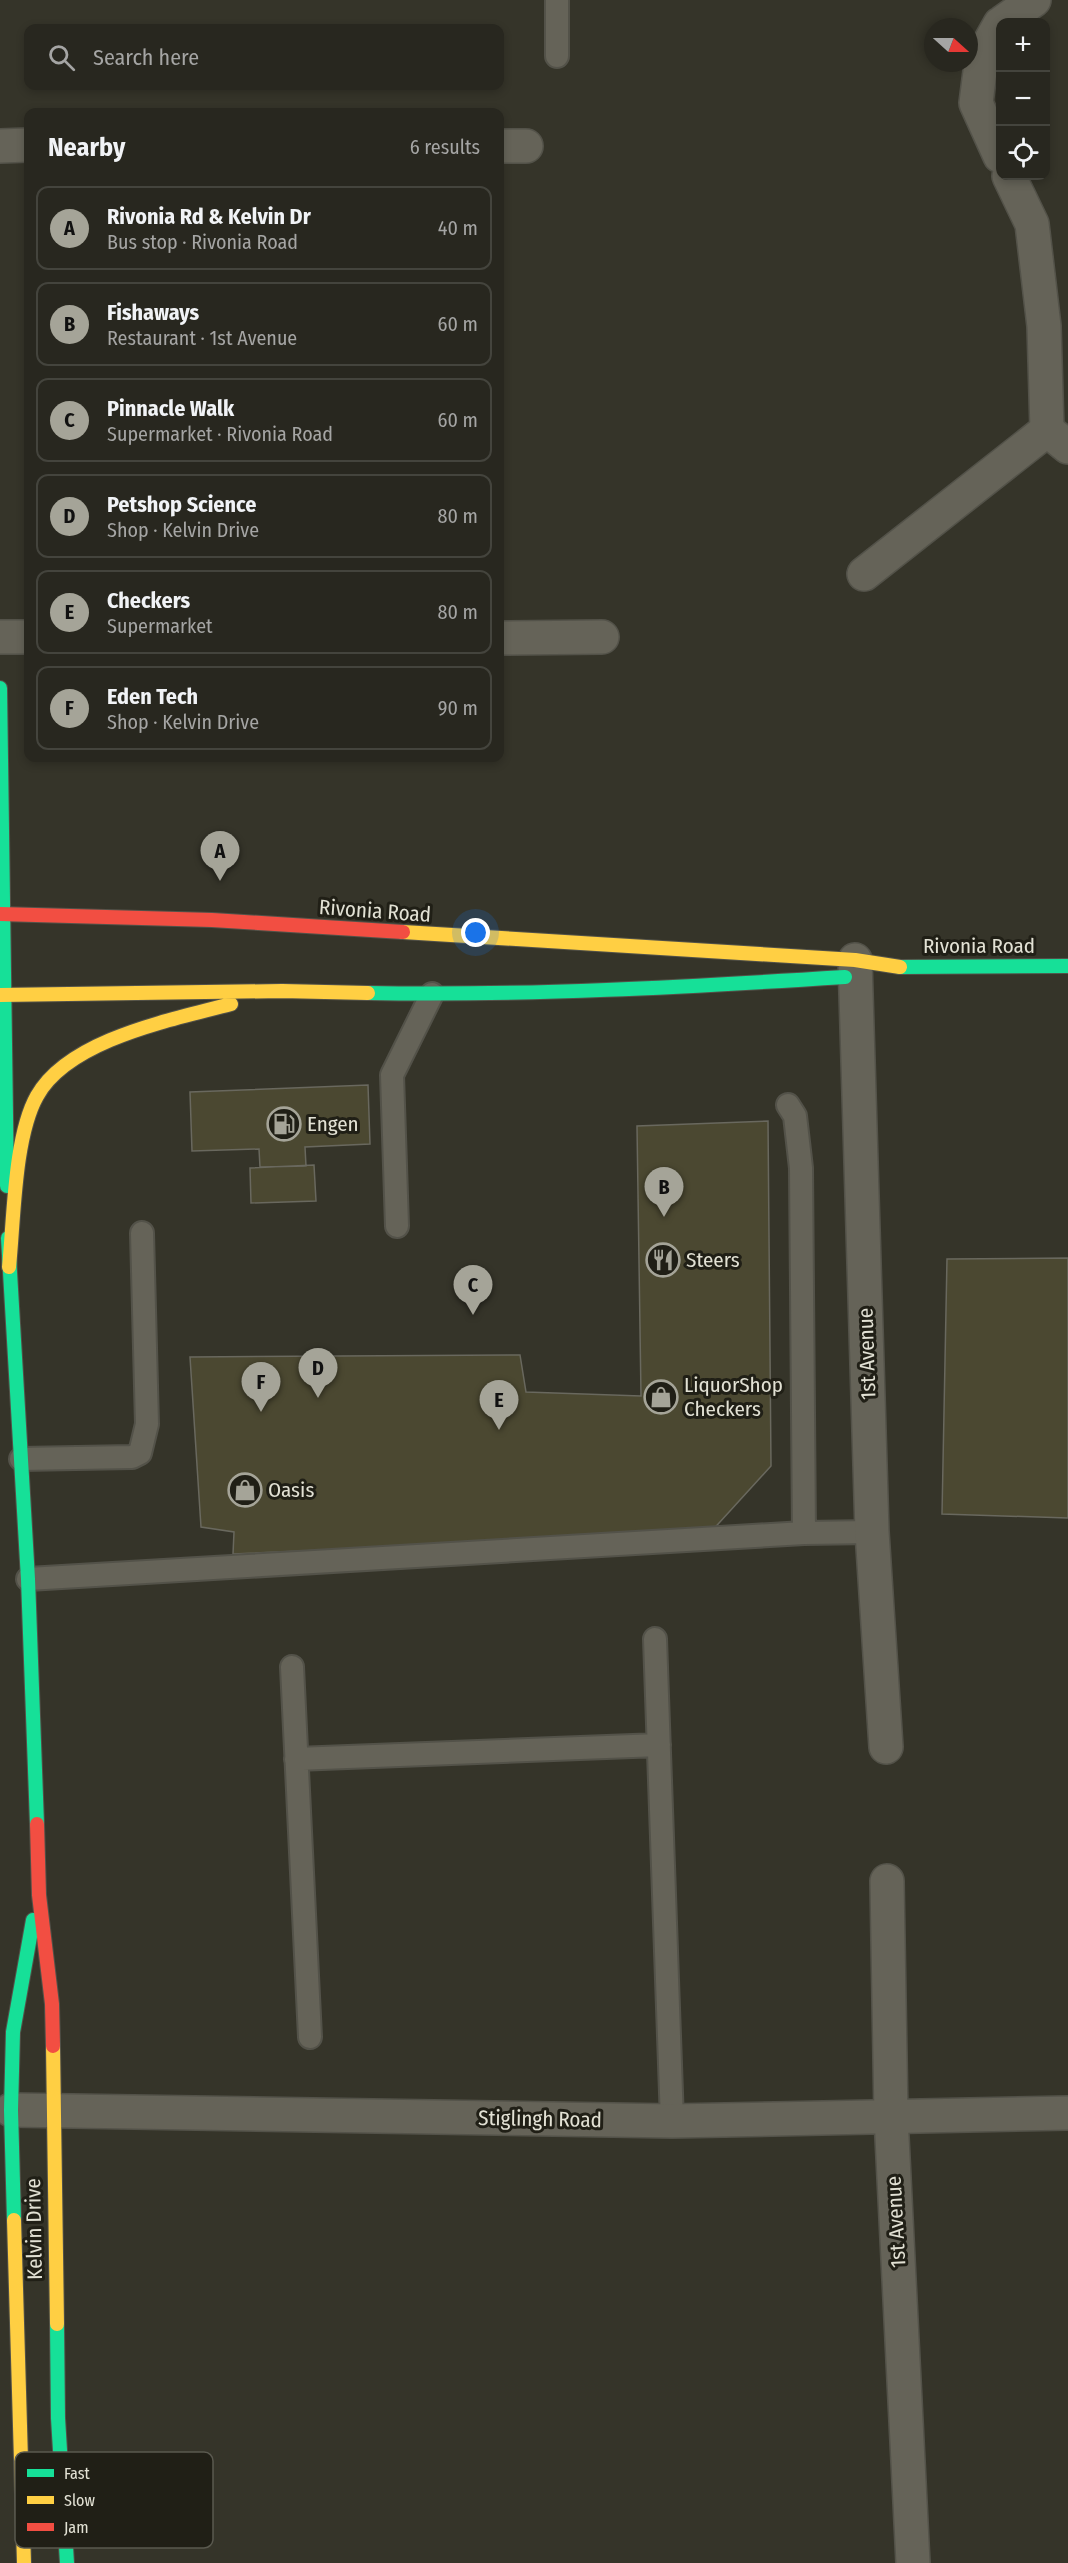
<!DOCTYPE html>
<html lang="en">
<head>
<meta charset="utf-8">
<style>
	:root { --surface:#28271f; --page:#302f28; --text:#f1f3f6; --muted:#a5a5a4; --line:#44443d; --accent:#a5a498 }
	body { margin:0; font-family:"Fira Sans Condensed",sans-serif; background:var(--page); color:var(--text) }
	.controls { position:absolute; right:18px; top:18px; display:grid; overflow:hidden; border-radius:12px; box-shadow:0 3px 9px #0003 }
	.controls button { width:54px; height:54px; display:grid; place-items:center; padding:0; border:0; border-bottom:2px solid var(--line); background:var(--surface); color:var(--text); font:30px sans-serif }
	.compass { position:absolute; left:924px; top:18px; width:54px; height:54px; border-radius:50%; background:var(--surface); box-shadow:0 3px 9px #0003; rotate:111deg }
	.you { position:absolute; left:476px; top:933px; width:21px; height:21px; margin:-15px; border:4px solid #fff; border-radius:50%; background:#1a73e8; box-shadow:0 0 0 9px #1a73e833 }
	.badge { display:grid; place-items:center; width:39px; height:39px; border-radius:50%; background:var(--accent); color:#111; font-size:20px; font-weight:700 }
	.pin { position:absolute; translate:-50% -50px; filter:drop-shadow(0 2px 3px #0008) }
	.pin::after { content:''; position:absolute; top:32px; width:21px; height:18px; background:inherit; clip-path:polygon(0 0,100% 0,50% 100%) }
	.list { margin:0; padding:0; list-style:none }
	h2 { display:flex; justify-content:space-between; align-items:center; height:78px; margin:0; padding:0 24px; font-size:26px }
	h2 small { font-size:20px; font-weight:400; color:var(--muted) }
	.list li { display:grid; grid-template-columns:39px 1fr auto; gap:18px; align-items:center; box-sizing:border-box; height:84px; margin:0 12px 12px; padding:0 12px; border:2px solid var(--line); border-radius:12px }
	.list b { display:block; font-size:22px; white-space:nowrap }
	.list p { margin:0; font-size:20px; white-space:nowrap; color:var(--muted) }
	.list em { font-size:20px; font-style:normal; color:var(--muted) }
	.icon { flex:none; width:33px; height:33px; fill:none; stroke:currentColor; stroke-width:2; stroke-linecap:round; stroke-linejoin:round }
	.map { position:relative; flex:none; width:1068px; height:2563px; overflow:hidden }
	.search { position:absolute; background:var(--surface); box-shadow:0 3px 9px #0003; left:24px; top:24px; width:480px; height:66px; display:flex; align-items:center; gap:15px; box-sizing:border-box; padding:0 21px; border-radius:12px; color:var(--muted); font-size:22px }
	.panel { position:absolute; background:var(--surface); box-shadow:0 3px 9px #0003; left:24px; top:108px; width:480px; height:654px; border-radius:12px }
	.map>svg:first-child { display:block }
</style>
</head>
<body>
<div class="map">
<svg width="1068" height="2563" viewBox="0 0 1068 2563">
	<rect width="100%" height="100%" fill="#353429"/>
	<path fill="#4b4831" stroke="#69685e" stroke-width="1.5" d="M 368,1085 L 370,1144 L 305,1147 L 306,1166 L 260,1167 L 259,1149 L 192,1151 L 190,1092 Z
		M 768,1121 L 771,1466 L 709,1534 L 233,1554 L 234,1532 L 201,1527 L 190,1357 L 520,1355 L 526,1392 L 641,1396 L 637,1126 Z
		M 314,1165 L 316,1201 L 251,1203 L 250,1168 Z
		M 1068,1258 L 1068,1518 L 942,1514 L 947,1259 Z"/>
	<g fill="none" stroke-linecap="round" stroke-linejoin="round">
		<defs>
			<path id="lane" d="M 557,0 L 557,56
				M 788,1105 L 795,1116 L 801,1168 L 804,1533 L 872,1532
				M 397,1226 L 392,1075 L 432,994
				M 21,1459 L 132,1457 L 140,1453 L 147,1424 L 142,1233
				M 28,1579 L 804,1533
				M 655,1639 L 672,2121
				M 292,1667 L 310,2037
				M 296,1759 L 659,1745"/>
			<path id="street" d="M 1003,22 L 1034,0
				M 1000,24 L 982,56 L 976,103 L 1000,156
				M 0,146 L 28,145
				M 500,146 L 526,146
				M 1009,176 L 1032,224 L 1044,326 L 1047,430 L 1068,447
				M 864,574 L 1047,430
				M 0,637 L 28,637
				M 500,638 L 602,637
				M 855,960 L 872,1532 L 886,1747
				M 887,1881 L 891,2117 L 913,2563
				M 11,2110 L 672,2121 L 1068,2113"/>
			<path id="fast" d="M 0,688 L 7,1186
				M 900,967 L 1068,966
				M 368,993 C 527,996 686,987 845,977
				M 8,1238 L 28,1579 L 37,1824
				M 14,2220 L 11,2110 L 13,2032 L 33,1920
				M 57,2324 L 58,2418 L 67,2563"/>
			<path id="slow" d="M 403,932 L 855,960 L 900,967
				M 0,995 L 282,991 L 368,993
				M 9,1267 C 14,1219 14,1137 37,1096 C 69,1039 172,1020 231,1004
				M 53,2046 L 57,2324
				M 14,2220 L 24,2563"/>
			<path id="jam" d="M 0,914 L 212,920 L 403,932
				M 37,1824 L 39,1895 L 52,2004 L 53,2046"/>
		</defs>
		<use href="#lane" stroke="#535249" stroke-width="26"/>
		<use href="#street" stroke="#535249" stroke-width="36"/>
		<use href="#fast" stroke="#535249" stroke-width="16"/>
		<use href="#slow" stroke="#535249" stroke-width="16"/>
		<use href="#jam" stroke="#535249" stroke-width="16"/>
		<use href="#lane" stroke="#656358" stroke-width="22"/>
		<use href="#street" stroke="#656358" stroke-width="33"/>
		<use href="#fast" stroke="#16e098" stroke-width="14"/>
		<use href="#slow" stroke="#ffcf43" stroke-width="14"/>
		<use href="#jam" stroke="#f24e42" stroke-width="14"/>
	</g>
	<defs>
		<symbol id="fuel-ring" viewBox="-11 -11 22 22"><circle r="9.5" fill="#201f16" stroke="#a5a498" stroke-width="1.5"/><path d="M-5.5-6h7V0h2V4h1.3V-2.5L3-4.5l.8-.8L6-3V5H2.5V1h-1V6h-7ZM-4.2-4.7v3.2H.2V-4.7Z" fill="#a5a498"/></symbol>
		<symbol id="restaurant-ring" viewBox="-11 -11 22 22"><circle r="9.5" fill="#201f16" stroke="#a5a498" stroke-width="1.5"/><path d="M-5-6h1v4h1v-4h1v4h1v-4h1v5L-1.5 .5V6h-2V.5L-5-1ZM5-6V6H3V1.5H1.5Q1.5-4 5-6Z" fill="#a5a498"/></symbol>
		<symbol id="shop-ring" viewBox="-11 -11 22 22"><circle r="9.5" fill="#201f16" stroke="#a5a498" stroke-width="1.5"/><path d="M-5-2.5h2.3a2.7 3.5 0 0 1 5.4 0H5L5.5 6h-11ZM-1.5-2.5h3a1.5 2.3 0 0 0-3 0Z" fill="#a5a498"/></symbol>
	</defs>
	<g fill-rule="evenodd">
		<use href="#fuel-ring" x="265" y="1105" width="38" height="38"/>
		<use href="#restaurant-ring" x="644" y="1241" width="38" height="38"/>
		<use href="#shop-ring" x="642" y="1378" width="38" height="38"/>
		<use href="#shop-ring" x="226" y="1471" width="38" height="38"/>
	</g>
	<g text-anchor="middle" stroke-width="6" stroke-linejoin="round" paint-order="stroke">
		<g font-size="21" fill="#e2e1d4" stroke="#201f16">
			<text transform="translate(375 911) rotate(4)" y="7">Rivonia Road</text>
			<text x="979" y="953">Rivonia Road</text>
			<text transform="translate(867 1354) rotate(-92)" y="7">1st Avenue</text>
			<text transform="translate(540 2119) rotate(1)" y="7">Stiglingh Road</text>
			<text transform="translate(896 2222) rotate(-93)" y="7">1st Avenue</text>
			<text transform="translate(34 2229) rotate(-91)" y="7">Kelvin Drive</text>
		</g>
		<g font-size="21" fill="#e2e1d4" stroke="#201f16" text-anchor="start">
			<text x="307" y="1131">Engen</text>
			<text x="686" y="1267">Steers</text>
			<text x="684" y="1392">LiquorShop<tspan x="684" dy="24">Checkers</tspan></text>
			<text x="268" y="1497">Oasis</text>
		</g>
	</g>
	<rect x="15" y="2452" width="198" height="96" rx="9" fill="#201f16" stroke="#5a594f" stroke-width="1.5"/>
	<rect x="27" y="2469" width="27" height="8" fill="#16e098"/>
	<rect x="27" y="2496" width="27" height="8" fill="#ffcf43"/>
	<rect x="27" y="2523" width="27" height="8" fill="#f24e42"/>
	<g font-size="16" fill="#e2e1d4">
		<text x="64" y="2479">Fast</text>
		<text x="64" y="2506">Slow</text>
		<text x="64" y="2533">Jam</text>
	</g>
</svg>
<div class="controls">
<button>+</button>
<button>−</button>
<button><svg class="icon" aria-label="locate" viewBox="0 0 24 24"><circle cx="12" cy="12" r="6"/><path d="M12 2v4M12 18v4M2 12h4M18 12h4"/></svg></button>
</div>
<svg class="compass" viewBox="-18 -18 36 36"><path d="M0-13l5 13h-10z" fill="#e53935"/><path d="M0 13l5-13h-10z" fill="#a5a5a4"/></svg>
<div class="you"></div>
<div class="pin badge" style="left:220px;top:881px">A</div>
<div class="pin badge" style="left:664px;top:1217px">B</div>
<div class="pin badge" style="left:473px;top:1315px">C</div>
<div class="pin badge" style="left:318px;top:1398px">D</div>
<div class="pin badge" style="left:499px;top:1430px">E</div>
<div class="pin badge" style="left:261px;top:1412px">F</div>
<div class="search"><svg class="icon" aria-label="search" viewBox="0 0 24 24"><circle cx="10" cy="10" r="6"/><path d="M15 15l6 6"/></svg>Search here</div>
<section class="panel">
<h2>Nearby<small>6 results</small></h2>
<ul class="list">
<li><span class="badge">A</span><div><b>Rivonia Rd &amp; Kelvin Dr</b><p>Bus stop · Rivonia Road</p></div><em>40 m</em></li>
<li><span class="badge">B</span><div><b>Fishaways</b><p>Restaurant · 1st Avenue</p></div><em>60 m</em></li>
<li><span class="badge">C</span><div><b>Pinnacle Walk</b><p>Supermarket · Rivonia Road</p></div><em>60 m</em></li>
<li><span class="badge">D</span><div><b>Petshop Science</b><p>Shop · Kelvin Drive</p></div><em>80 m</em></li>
<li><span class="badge">E</span><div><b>Checkers</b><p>Supermarket</p></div><em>80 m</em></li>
<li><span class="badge">F</span><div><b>Eden Tech</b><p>Shop · Kelvin Drive</p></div><em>90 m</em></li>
</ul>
</section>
</div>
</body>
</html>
